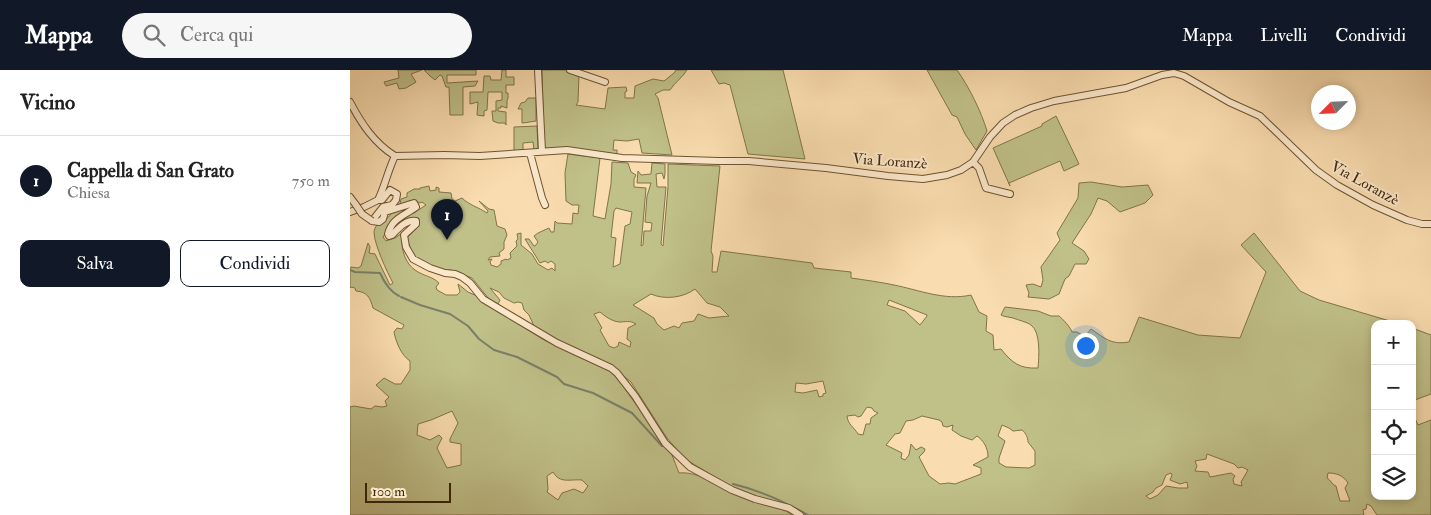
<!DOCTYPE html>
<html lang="it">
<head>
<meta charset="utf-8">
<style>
	:root { --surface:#fff; --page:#f6f6f6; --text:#222; --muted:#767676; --line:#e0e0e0; --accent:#111827 }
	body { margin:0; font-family:"IM FELL Double Pica",serif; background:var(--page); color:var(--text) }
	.controls { position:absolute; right:15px; bottom:15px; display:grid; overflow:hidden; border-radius:10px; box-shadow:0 2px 8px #0003 }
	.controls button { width:45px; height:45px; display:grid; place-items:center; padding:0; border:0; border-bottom:1px solid var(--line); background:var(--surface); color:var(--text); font:25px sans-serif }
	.compass { position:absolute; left:961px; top:15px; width:45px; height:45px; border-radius:50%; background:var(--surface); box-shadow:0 2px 8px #0003; rotate:246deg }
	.scale { position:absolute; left:15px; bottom:12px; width:86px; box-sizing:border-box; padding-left:5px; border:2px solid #412709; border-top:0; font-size:14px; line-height:18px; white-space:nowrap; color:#412709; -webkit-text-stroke:4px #fbe8cb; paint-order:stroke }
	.you { position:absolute; left:735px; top:275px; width:18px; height:18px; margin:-12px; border:4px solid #fff; border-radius:50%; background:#1a73e8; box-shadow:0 0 0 8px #1a73e833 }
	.badge { display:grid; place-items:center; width:32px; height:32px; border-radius:50%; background:var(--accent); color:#fff; font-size:16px; font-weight:700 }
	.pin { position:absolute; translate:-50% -41px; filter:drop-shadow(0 1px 2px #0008) }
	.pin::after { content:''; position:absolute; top:26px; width:18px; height:15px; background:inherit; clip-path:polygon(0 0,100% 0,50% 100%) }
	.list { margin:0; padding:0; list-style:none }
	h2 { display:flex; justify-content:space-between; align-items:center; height:65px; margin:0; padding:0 20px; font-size:21px }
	h2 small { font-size:16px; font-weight:400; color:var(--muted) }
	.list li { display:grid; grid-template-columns:32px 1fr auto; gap:15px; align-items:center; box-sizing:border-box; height:90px; padding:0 20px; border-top:1px solid var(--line) }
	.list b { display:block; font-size:19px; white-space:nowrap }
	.list p { margin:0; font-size:16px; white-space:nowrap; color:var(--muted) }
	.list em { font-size:16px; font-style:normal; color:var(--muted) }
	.actions { display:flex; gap:10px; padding:15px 20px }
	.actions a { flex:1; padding:11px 0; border:1px solid var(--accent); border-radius:10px; text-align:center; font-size:18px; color:var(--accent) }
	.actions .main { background:var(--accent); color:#fff }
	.icon { flex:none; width:28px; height:28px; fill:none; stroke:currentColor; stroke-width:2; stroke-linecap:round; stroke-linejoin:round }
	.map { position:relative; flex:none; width:1081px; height:445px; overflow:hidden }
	header { display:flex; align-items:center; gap:30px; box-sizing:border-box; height:70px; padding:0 25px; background:var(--accent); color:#fff }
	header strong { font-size:24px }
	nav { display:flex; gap:28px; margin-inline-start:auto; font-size:18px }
	.search { width:350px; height:45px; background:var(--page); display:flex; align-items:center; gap:12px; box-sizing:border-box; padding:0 18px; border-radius:28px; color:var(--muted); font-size:19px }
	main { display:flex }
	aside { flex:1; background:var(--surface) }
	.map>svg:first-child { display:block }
</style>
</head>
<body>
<header>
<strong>Mappa</strong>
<div class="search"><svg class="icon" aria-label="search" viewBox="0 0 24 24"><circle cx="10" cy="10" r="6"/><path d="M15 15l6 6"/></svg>Cerca qui</div>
<nav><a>Mappa</a><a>Livelli</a><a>Condividi</a></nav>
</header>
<main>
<aside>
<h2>Vicino<small></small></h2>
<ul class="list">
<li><span class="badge">1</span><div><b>Cappella di San Grato</b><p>Chiesa</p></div><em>750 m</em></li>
</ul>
<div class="actions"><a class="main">Salva</a><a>Condividi</a></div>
</aside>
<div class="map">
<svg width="1081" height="445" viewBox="0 0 1081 445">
	<rect width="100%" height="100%" fill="#f9dcaf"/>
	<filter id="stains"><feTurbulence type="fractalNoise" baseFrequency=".004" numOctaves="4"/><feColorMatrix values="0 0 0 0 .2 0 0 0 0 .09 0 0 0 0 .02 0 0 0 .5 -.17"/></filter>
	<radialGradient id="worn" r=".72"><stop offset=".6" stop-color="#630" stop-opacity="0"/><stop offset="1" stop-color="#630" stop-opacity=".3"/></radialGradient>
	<path fill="#c0c089" stroke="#807449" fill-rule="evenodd" d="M 48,0 L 72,0 L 61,4 L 66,12 L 56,18 L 49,19 L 47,13 L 36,16 L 34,12 L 49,8 Z
		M 74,0 L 126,0 L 126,5 L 97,5 L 97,13 L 128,11 L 125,16 L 113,17 L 113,45 L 100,45 L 99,17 L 96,17 L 92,6 L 90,5 L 85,10 L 80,6 Z
		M 152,0 L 156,0 L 156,7 L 164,7 L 164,15 L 156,15 L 156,23 L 158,23 L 158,29 L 157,30 L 157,38 L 151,36 L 151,38 L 148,38 L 148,41 L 156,42 L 156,55 L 155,53 L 148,53 L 143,51 L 142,41 L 146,41 L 146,31 L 152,30 L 152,22 L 138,22 L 137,40 L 134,41 L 134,46 L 127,45 L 128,32 L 120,34 L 120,22 L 133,22 L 134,6 L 140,6 L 141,10 L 151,10 Z
		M 192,0 L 217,0 L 229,4 L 228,32 L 226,35 L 255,39 L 258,18 L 276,17 L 277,21 L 275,22 L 275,28 L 284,28 L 285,16 L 303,9 L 314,11 L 324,3 L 326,0 L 337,0 C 332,8 325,12 320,20 L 313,20 L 305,24 L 308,28 L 322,85 L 292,83 L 289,69 L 277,71 L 264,70 L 263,80 L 267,80 L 267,85 L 194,79 Z
		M 361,0 L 433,0 L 455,89 L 398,84 L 380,15 L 374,13 L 369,14 Z
		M 577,0 L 607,0 C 619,17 631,41 637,61 L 626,80 L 615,64 L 607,47 L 602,45 Z
		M 178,28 L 186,28 L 186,51 L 173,53 L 172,53 L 172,39 L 168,39 L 171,33 L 175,32 Z
		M 706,46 L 729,94 L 714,101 L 710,91 L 659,113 L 660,116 L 643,78 L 692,56 L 692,54 Z
		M 187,56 L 188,79 L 184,80 L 183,72 L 173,73 L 173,81 L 164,83 L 164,57 Z
		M 218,84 L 250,88 L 243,146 L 255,149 L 261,114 L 262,92 L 278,93 L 281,102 L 286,105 L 284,109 L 284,117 L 296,118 L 291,176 L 293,175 L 294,161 L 301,161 L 302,153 L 295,152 L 297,126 L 301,113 L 287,113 L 288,101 L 291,105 L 301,104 L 302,93 L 315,94 L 315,104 L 314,109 L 312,103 L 306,104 L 307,117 L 316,117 L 311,174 L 313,176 L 318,117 L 318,94 L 370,96 L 361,181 L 363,186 L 362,202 L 367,202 L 371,181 L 462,193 L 464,198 L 501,202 L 501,208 C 515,210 530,212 544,215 C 569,220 595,231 621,225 L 629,242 L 637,246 L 636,261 L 643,265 L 644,280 L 651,279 C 662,293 670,299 688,298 C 689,287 691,262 681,255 C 677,252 668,250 663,248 C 659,247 655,247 651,245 L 655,237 L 688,241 L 701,246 L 709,246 C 713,249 721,258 722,262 L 727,262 L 734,266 L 734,274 L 742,279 L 746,278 L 745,274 C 739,274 737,269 737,264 L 741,259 C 756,269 761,275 779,272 L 789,247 L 848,265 L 890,268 L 916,202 L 891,175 L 904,163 L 950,221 L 969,230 L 1050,254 L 1025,254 L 1025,426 L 1062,426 L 1062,342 L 1068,355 L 1081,350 L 1081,445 L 1027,445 L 1021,436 L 1017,434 L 1016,439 L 1013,440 L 1014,445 L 453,445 L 438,436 L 387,420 L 335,389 L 317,368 L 281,312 L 259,294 L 210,272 L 184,256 L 179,245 L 174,240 L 172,233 L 168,232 L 164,233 L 154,228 L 149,222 L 140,218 L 150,230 L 148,234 L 139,229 L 122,208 L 101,200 L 92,200 L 66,190 L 62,183 L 57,168 L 69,156 L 68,150 L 40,163 L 42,157 L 57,144 L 64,143 L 76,135 L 72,132 L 70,133 L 64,130 L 59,131 L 52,136 L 50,134 L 51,129 L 57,127 L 57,123 L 64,119 L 70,119 L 70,118 L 79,116 L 80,121 L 86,120 L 86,117 L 89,118 L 89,122 L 101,123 L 102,129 L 105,131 L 112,128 C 119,135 128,137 137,143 L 138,141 L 129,131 L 139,139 L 144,140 L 147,156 L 155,159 L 157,165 L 154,172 L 154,179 L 149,183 L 150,186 L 140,187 L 138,190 L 142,189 L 140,192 L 141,195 L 147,197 L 151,194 L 151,191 L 156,189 L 157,190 L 161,188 L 160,183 L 167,176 L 166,171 L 168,169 L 167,164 L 171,163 L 171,175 L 182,184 L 188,194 L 198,200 L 202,198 L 205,201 L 205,194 L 201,191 L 198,193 L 195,191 L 190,193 L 175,169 L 179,169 L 184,176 L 185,176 L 188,172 L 184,166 L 188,163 L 199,158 L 201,162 L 204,162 L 205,151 L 207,153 L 222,154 L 223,143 L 228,144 L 229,135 L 222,135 L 216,131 L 215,103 ZM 266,138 L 282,142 L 280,154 L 275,156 L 270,194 L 263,197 L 266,168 L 261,167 L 264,141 ZM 345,219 L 357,233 L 370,237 L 379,246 L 359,248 L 348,244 L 344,251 L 332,253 L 329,258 L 324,256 L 314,260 L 307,254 L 304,248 L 283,235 L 301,224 C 314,230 333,228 345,219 ZM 539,230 L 577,245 L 577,246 L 570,255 L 555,241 L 537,235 ZM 250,242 C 255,246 261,251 269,252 C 276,252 279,250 286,254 L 278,258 L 277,269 L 281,272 L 280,277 L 269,272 L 268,276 L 264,278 L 259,276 L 250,260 L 252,258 L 244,244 ZM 473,311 L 476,323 L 473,324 L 473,326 L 469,327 L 467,320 L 453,323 L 445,322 L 446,313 L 456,314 ZM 517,337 L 522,338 L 524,341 L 528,343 L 521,348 L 520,354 L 516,354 L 513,365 L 508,364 C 504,357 498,355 497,346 L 505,345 L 508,347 L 511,346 ZM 572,346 L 589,350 L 592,352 L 593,356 L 597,357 L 603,355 L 602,360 L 611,366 L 622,370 L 627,366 C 634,371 638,378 638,387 L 623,395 L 631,398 L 631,404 L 605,414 L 599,413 L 590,414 L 579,406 L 569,387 L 574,382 L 575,379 L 571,377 L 566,380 L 561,374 L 559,385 L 555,390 L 551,388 L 552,383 L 536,375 L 545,364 L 550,363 L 556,351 L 563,350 ZM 652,355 L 659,358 L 663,361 L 672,360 C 676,363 678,368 678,372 L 685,381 L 685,395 L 679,398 L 656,397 L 649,393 L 649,388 L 655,371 L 648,366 ZM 857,384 L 884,394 L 888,398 L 892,397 L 898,400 L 891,412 L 892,416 L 884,414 L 883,409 L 885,406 L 881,403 L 860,407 L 858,402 L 845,401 L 847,396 L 845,391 L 856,389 ZM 821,403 L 822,405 L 820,410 L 830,414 L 837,412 L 838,418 L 828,418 L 816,416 L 808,425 L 800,429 L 796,426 L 803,422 L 806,418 L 812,415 L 816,405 ZM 978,403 C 986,403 993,405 998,413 L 995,418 L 1000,431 L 990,431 L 986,416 C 981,414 981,410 977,408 Z
		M 741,112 L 772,117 L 798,115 L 803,125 L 795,133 L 770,142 L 757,131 L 748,128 L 741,144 L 722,173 L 734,181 L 739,189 L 736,194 L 725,194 L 719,206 L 715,209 L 709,224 L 699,229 L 678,227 L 679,223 L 676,215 L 683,214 L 691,217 L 693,210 L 691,197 L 710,170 L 707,163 L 728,128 L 729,113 Z
		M 62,137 L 45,147 L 33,167 L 36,171 L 45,168 L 59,158 C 57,161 54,165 53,168 C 50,179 56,194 65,200 C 73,206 82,206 89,213 L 86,217 L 87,220 L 96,225 L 107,225 L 110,222 L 108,214 L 118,222 L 127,226 L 141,237 L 194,270 L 231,288 L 255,297 L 268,309 L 322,385 L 329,403 C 350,401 368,417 387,425 C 405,432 426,435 443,445 L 0,445 L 0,337 L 4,336 L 21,339 L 25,336 L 32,337 L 37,336 L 35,331 L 39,327 L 26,315 L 34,308 L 45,314 L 51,314 L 60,300 L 60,291 C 51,285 46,272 44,262 L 47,258 L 52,259 L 54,255 L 23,238 C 20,228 18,222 6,221 L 5,218 L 1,217 L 0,218 L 0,199 L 1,197 L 8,198 L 11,196 L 18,173 L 20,177 L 19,183 L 25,184 L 40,215 L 43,213 C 37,202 25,176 24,163 C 24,159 25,158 27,155 L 31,155 L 43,142 ZM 102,341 L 108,353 L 100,369 L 100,372 L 111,374 L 111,395 L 97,398 L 87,378 L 92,368 L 89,365 L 80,370 L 67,365 L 68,354 L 81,350 ZM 203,402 C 210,414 220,409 232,410 L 238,416 L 233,423 L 224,419 L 212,423 L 208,430 L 197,422 L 198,419 L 197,406 Z
		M 1062,258 L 1081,265 L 1081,324 L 1062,331 Z"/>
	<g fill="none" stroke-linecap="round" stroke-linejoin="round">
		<path stroke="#798068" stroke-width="2" d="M 0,200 L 5,202 L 30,203 C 34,212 39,221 49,226
			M 51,227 L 70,235 L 100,244 L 118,256 L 129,269 L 144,280 L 167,287 L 207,307 L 214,314 L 243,323 L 282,343 L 312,376 L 315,375
			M 383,414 C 409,420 435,432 458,445"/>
		<defs>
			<path id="minor" d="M 188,0 L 192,81
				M 220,0 L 255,12
				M 0,32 C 11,53 24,73 45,86
				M 180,83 L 192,128 L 195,135
				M 45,86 L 94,85 L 130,86 L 217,80 L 272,88 L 369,91 L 399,91 L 476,98 L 538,106 L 573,109 L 597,105 L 611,100 L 623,92 L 640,67 L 653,53 L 665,45 L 681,38 L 704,31 L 776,18 L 812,5 L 824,3 L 834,6 L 879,32 L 910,46 L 966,100 L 987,115 L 1023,135 L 1057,150 L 1072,154 L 1081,154
				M 623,92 L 629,98 L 636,118 L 660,124
				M 0,127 L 6,135
				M 28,130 C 35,116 38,100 45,86
				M 0,142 L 14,137 L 28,130 L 32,130 L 40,120 L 47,124 L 46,130 L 42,135 L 33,137 L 22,151 L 29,152 L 33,149 L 35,142 L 64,133 L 66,137 C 54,146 42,148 38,164 L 39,166 L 42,165 C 48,159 56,149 66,151 L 66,154 L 54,165 L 56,177 L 63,189 L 80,198 L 95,203 L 105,204 L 112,207 L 120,213 L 133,229 L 158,244 L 207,273 L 261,298 L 267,303 L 285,326 L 315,373 L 340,397 L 382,420 L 405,429 L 439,438 L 450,445"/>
		</defs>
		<use href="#minor" stroke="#6f5432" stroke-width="8"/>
		<use href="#minor" stroke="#fbe8cb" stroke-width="6"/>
		<defs>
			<path id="minor-bridge" d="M 6,135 L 12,144 L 22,151"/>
		</defs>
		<use href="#minor-bridge" stroke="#6f5432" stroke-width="8" stroke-linecap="butt"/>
		<use href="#minor-bridge" stroke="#fbe8cb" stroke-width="6"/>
	</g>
	<g text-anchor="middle" stroke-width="4" stroke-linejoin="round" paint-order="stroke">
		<g font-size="15" fill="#412709" stroke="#fbe8cb">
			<text transform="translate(540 91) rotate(4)" y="5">Via Loranzè</text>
			<text transform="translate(1015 113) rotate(29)" y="5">Via Loranzè</text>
		</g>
	</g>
	<rect width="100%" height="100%" filter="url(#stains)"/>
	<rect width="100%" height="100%" fill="url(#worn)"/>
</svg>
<div class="controls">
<button>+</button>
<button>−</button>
<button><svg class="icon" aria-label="locate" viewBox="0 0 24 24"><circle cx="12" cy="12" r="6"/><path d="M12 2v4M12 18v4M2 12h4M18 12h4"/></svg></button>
<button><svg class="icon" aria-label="layers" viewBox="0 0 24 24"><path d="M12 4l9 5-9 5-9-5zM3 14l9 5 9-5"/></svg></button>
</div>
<svg class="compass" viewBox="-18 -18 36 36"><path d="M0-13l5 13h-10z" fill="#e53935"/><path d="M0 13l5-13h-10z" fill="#767676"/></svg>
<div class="scale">100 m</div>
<div class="you"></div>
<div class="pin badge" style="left:97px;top:170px">1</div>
</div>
</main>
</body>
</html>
